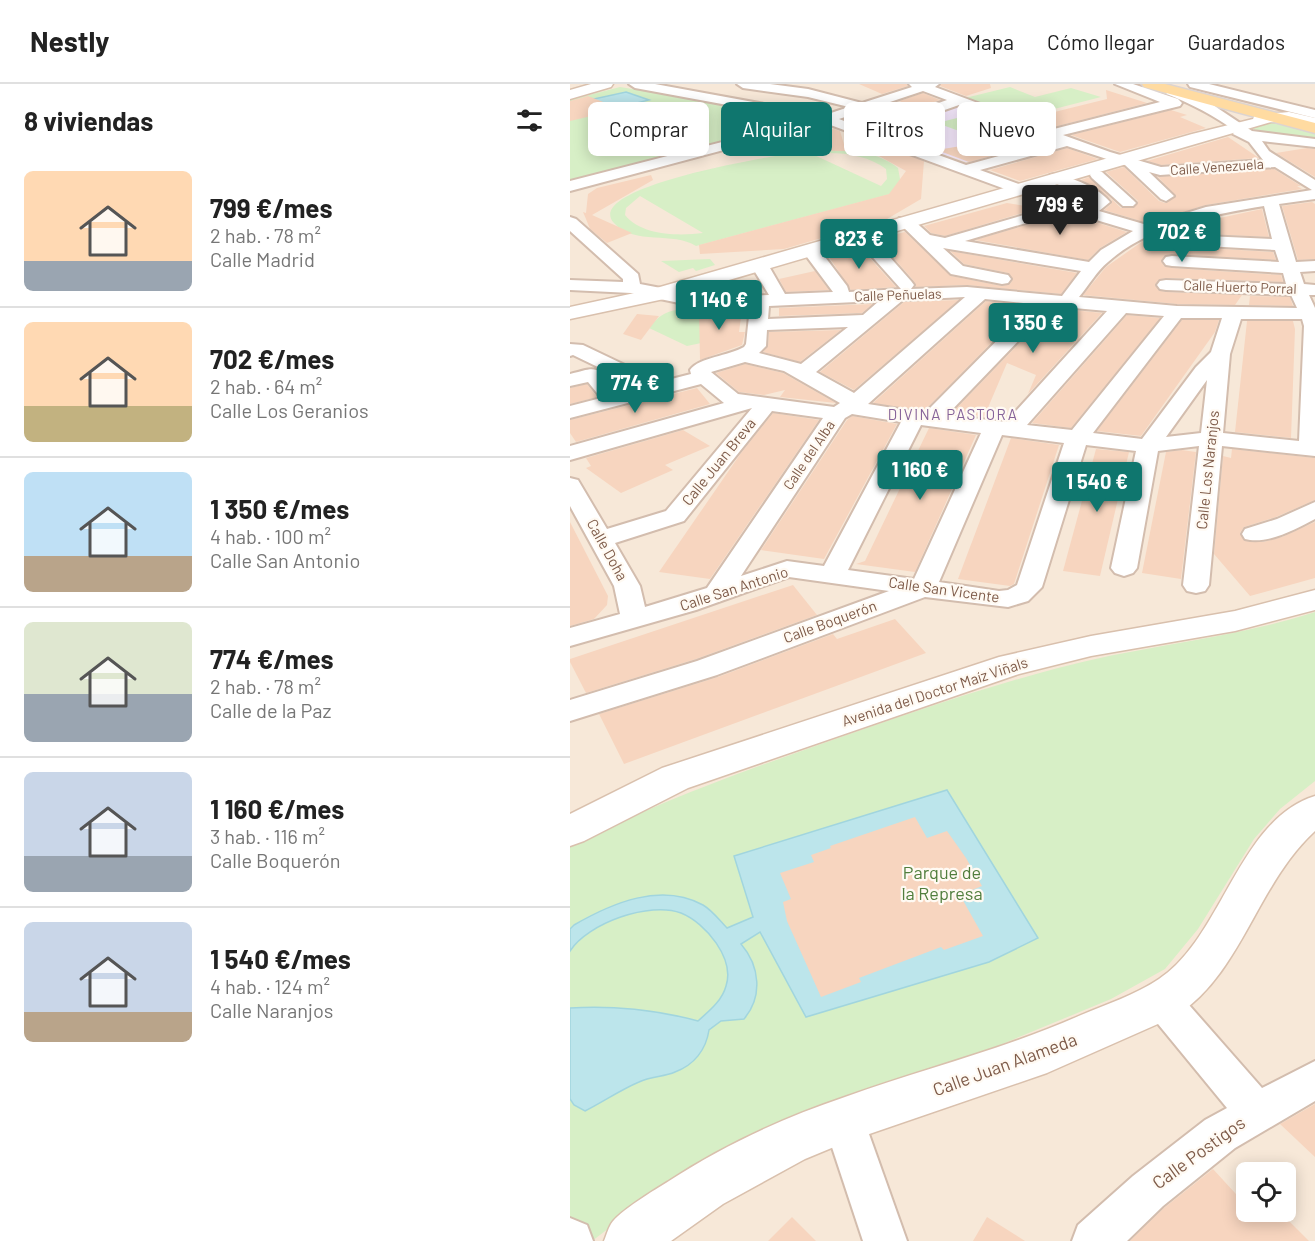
<!DOCTYPE html>
<html lang="es">
<meta charset="utf-8">
<style>
body{margin:0;font-family:Barlow,sans-serif;background:#f6f6f6;color:#222;height:100vh;display:flex;flex-direction:column;font-size:22px;white-space:nowrap}
*{box-sizing:border-box;margin:0}
p{font-size:20px;color:#767676}
.icon{flex:none;width:33px;height:33px;fill:none;stroke:currentColor;stroke-width:2;stroke-linecap:round;stroke-linejoin:round}
.map{position:relative;flex:1;overflow:hidden}
.drawer{display:flex;flex-direction:column;background:#fff;width:570px}
.drawer>*{flex:none}
.banner{position:absolute;left:18px;top:18px;width:570px;height:54px;display:flex;gap:12px}
.buttons{position:absolute;left:666px;top:1078px;display:grid;gap:12px}
.buttons a{display:grid;place-items:center;width:60px;height:60px;border-radius:9px;background:#fff;box-shadow:0 3px 15px #0003;font-size:30px}
.price{position:absolute;translate:-50% -51px;padding:0 14px;border-radius:6px;background:#0f766e;color:#fff;font-size:20px;line-height:39px;filter:drop-shadow(0 2px 3px #0008)}
.price::after{content:'';position:absolute;left:50%;top:36px;width:18px;height:14px;margin-left:-9px;background:inherit;clip-path:polygon(0 0,100% 0,50% 100%)}
.price.current{background:#222;color:#fff}
ul{padding:0;list-style:none}
li{display:flex;align-items:center;gap:18px;height:150px;padding:0 24px}
li+li{border-top:2px solid #e0e0e0}
li span{display:grid;place-items:center;flex:none;width:168px;height:120px;border-radius:9px;color:#555}
li>.icon{margin-inline-start:auto}
span .icon{width:72px;height:72px;fill:#fffc;stroke-width:1}
li b{font-size:26px}
h2{display:flex;justify-content:space-between;align-items:center;height:72px;padding:0 24px;font-size:26px}
.tag{padding:0 21px;border-radius:9px;background:#fff;box-shadow:0 3px 15px #0003;font-size:21px;line-height:54px}
.tag.current{background:#0f766e;color:#fff}
header{display:flex;align-items:center;gap:36px;box-sizing:border-box;height:84px;padding:0 30px;background:#fff;border-bottom:2px solid #e0e0e0}
header strong{font-size:28px}
nav{display:flex;gap:33px;margin-inline-start:auto;font-size:21px}
main{display:flex;flex:1;min-height:0}
.map>svg:first-child{display:block}
.residential{fill:#f7e8d8;fill-rule:evenodd}
.education{fill:#f4e7fb}
.green{fill:#d7efc6;fill-rule:evenodd}
.water{fill:#bce5eb;stroke:#a1d5de;stroke-width:1.5}
.building{fill:#f7d5bf}
.lines{fill:none;stroke-linecap:round;stroke-linejoin:round}
.street-casing{stroke:#d3bdae;stroke-width:4}
.secondary-casing{stroke:#d9c0ad;stroke-width:3}
.primary-casing{stroke:#ddd4d0;stroke-width:3}
.street{fill:#fff;fill-rule:evenodd}
.secondary{fill:#fff;fill-rule:evenodd}
.primary{fill:#ffdba1;fill-rule:evenodd}
.labels{text-anchor:middle;stroke-width:4.5;stroke-linejoin:round;paint-order:stroke}
.far-street-label{font-size:14px;fill:#7e5b49;stroke:#fffaf3}
.far-quarter-label{font-size:15px;letter-spacing:1.5px;fill:#866299;stroke:#fffaf3}
.street-label{font-size:15px;fill:#7e5b49;stroke:#fffaf3}
.near-park-label{font-size:18px;fill:#517e3d;stroke:#fffaf3}
.near-street-label{font-size:18px;fill:#7e5b49;stroke:#fffaf3}
</style>
<header>
<strong>Nestly</strong>
<nav><a>Mapa</a><a>Cómo llegar</a><a>Guardados</a></nav>
</header>
<main>
<section class="drawer">
<h2>8 viviendas<svg class="icon" aria-label="filters" viewBox="0 0 24 24"><path d="M4 7h16M4 17h16"/><circle cx="9" cy="7" r="2"/><circle cx="15" cy="17" r="2"/></svg></h2>
<ul>
<li><span style="background:linear-gradient(#ffd9b3 75%,#9aa5b1 0)"><svg class="icon" aria-label="home" viewBox="0 0 24 24"><path d="M3 11l9-7 9 7M6 9v11h12V9"/></svg></span><div><b>799 €/mes</b><p>2 hab. · 78 m²</p><p>Calle Madrid</p></div></li>
<li><span style="background:linear-gradient(#ffd9b3 70%,#c2b280 0)"><svg class="icon" aria-label="home" viewBox="0 0 24 24"><path d="M3 11l9-7 9 7M6 9v11h12V9"/></svg></span><div><b>702 €/mes</b><p>2 hab. · 64 m²</p><p>Calle Los Geranios</p></div></li>
<li><span style="background:linear-gradient(#bfe0f5 70%,#b9a48a 0)"><svg class="icon" aria-label="home" viewBox="0 0 24 24"><path d="M3 11l9-7 9 7M6 9v11h12V9"/></svg></span><div><b>1 350 €/mes</b><p>4 hab. · 100 m²</p><p>Calle San Antonio</p></div></li>
<li><span style="background:linear-gradient(#dfe7d0 60%,#9aa5b1 0)"><svg class="icon" aria-label="home" viewBox="0 0 24 24"><path d="M3 11l9-7 9 7M6 9v11h12V9"/></svg></span><div><b>774 €/mes</b><p>2 hab. · 78 m²</p><p>Calle de la Paz</p></div></li>
<li><span style="background:linear-gradient(#c9d6e8 70%,#9aa5b1 0)"><svg class="icon" aria-label="home" viewBox="0 0 24 24"><path d="M3 11l9-7 9 7M6 9v11h12V9"/></svg></span><div><b>1 160 €/mes</b><p>3 hab. · 116 m²</p><p>Calle Boquerón</p></div></li>
<li><span style="background:linear-gradient(#c9d6e8 75%,#b9a48a 0)"><svg class="icon" aria-label="home" viewBox="0 0 24 24"><path d="M3 11l9-7 9 7M6 9v11h12V9"/></svg></span><div><b>1 540 €/mes</b><p>4 hab. · 124 m²</p><p>Calle Naranjos</p></div></li>
</ul>
</section>
<div class="map">
<svg width="745" height="1157" viewBox="0 0 745 1157">
<rect width="100%" height="100%" fill="#fef6eb"/>
<!-- residential -->
<path class="residential" d="M 0,0 L 745,0 L 745,1157 L 0,1157 ZM 676,1089 L 716,1089 L 716,1128 L 676,1128 Z"/>
<!-- education -->
<polygon class="education" points="386,22 392,24 481,58 396,78 307,48"/>
<!-- green -->
<g class="green">
<polygon points="50,3 227,32 231,36 0,98 0,16"/>
<polygon points="440,3 465,13 501,4 531,13 449,34 395,14"/>
<polygon points="399,31 431,43 400,51 367,39"/>
<polygon points="704,37 745,47 745,58 701,51 681,44"/>
<path d="M 249,66 C 275,66 306,66 328,84 L 330,95 L 339,105 L 126,162 C 103,147 65,162 44,139 C 9,101 227,67 249,66 ZM 242,70 C 265,67 297,70 316,85 L 317,95 L 311,102 ZM 70,112 L 133,149 C 109,152 72,152 55,131 L 56,124 Z"/>
<polygon points="140,175 145,181 126,187 123,184 109,188 91,177"/>
<path d="M 129,224 L 129,228 L 155,254 L 117,262 L 79,244 C 94,224 105,226 129,224 Z"/>
<path d="M 745,528 L 745,697 L 710,725 L 684,755 L 628,845 L 595,885 L 541,915 L 430,961 L 309,1003 L 88,1107 L 22,1157 L 0,1157 L 0,763 C 80,721 166,690 251,660 C 329,633 408,605 488,584 C 573,561 662,555 745,528 Z"/>
</g>
<!-- water -->
<g class="water">
<polygon points="56,8 79,16 31,28 1,20"/>
<path d="M 377,706 L 468,854 L 419,878 L 236,933 L 190,848 L 171,860 C 190,882 193,913 174,935 L 151,937 L 139,946 C 136,966 124,981 105,988 C 94,993 81,992 69,998 C 50,1006 33,1018 15,1027 L 4,1021 L 0,1015 L 0,924 C 41,921 88,926 128,937 C 139,927 152,917 156,902 C 165,875 136,839 111,829 C 80,817 18,839 0,867 L 0,845 L 4,841 C 42,819 91,798 133,821 C 143,827 149,836 157,844 L 183,833 L 164,772 Z"/>
</g>
<!-- building -->
<g class="building">
<polygon points="289,0 337,0 338,2 312,10"/>
<polygon points="371,0 420,0 421,4 396,12 370,2"/>
<polygon points="536,6 577,19 480,44 456,35 537,15"/>
<polygon points="353,9 370,16 335,28 337,20 329,17"/>
<polygon points="18,12 51,25 0,37 0,17"/>
<polygon points="601,26 617,31 610,33 636,44 550,68 501,51"/>
<polygon points="264,45 270,47 276,67 208,66 207,58"/>
<polygon points="658,53 689,74 591,81 577,77"/>
<polygon points="403,60 429,70 399,78 367,66"/>
<polygon points="497,64 528,75 450,97 420,86"/>
<polygon points="737,64 745,65 745,93 706,69"/>
<polygon points="326,67 354,77 351,115 317,135 214,165 130,170 129,161 319,110 336,87 309,72"/>
<polygon points="554,83 589,117 595,119 606,112 587,92 704,85 731,102 727,102 732,105 636,121 577,139 534,126 541,120 542,116 530,106 511,96 519,93 551,124 563,124 568,117 536,88"/>
<polygon points="81,91 83,96 22,131 62,149 37,159 20,145 16,135 13,128 16,129 18,110 27,104"/>
<polygon points="487,103 509,113 498,116 474,106"/>
<polygon points="742,118 745,120 745,175 728,176 712,122"/>
<polygon points="437,119 469,124 375,152 361,149 354,142"/>
<polygon points="692,125 699,153 636,150 626,158 636,164 703,168 706,176 602,170 594,172 591,177 594,182 602,184 711,191 713,198 596,194 588,196 585,201 588,206 596,208 672,211 665,221 607,220 513,211 536,183 573,157 612,142"/>
<polygon points="509,126 512,134 557,148 530,164 518,176 405,156 498,129 504,130 505,127"/>
<polygon points="335,148 381,192 432,202 440,200 443,195 438,189 394,180 380,167 507,189 491,210 397,201 346,203 343,196 307,155"/>
<polygon points="288,161 326,203 281,206 257,170"/>
<polygon points="245,187 259,206 216,208 209,195"/>
<polygon points="174,199 173,210 149,210 144,205"/>
<polygon points="680,212 720,213 723,222 679,221"/>
<polygon points="389,216 284,306 250,288 334,218"/>
<polygon points="416,217 458,222 354,327 303,319"/>
<polygon points="303,220 292,229 209,232 209,224"/>
<polygon points="483,224 532,229 458,310 466,291 437,279 414,333 382,329"/>
<polygon points="129,225 172,226 169,248 175,248 172,261 130,276"/>
<polygon points="67,230 89,232 71,256 53,250"/>
<polygon points="557,231 590,234 501,344 462,339"/>
<polygon points="612,236 649,236 645,248 571,352 527,347"/>
<polygon points="677,237 723,237 725,245 721,354 665,348"/>
<polygon points="271,246 230,278 193,268 198,262 199,248"/>
<polygon points="175,280 213,289 266,319 210,313 215,306 194,311 169,308 146,289"/>
<polygon points="17,300 27,313 0,320 0,304"/>
<polygon points="127,304 140,320 6,358 0,349 0,336"/>
<polygon points="203,329 249,336 140,495 89,488 171,369"/>
<polygon points="282,332 327,340 254,475 191,466 277,336"/>
<polygon points="359,344 406,351 345,488 286,480 295,477"/>
<polygon points="113,346 140,362 95,381 103,386 51,409 16,384 21,382 16,374"/>
<polygon points="441,354 489,361 444,500 440,502 388,495"/>
<polygon points="526,365 559,368 530,492 493,487"/>
<polygon points="662,365 745,374 745,416 706,433 674,443 670,449 675,457 693,458 712,453 745,438 745,494 680,512 644,470 653,372 661,374"/>
<polygon points="612,366 626,368 611,495 572,489 596,368"/>
<polygon points="0,438 38,512 37,521 24,535 0,542"/>
<polygon points="223,501 247,531 126,575 16,609 0,578 0,575"/>
<polygon points="325,535 356,569 54,680 29,630 148,593 263,550 267,555"/>
<polygon points="345,733 357,754 377,747 396,774 412,802 390,811 413,852 374,866 371,863 289,894 291,898 251,913 217,837 213,818 221,815 210,789 244,778 241,771 261,764 260,762"/>
<polygon points="745,1020 745,1073 710,1040"/>
<polygon points="643,1085 676,1121 676,1128 710,1128 739,1157 560,1157 594,1124"/>
<polygon points="222,1133 246,1157 198,1157"/>
<polygon points="417,1133 455,1157 403,1157"/>
</g>
<g class="lines">
<defs>
<g id="street">
<path d="M 59,0 L 85,0 L 255,31 L 279,23 L 238,13 L 173,4 L 167,0 L 200,0 L 238,5 L 292,19 L 342,3 L 339,0 L 369,0 L 365,3 L 480,46 L 590,18 L 545,0 L 563,0 L 608,15 L 612,19 L 610,22 L 493,51 L 540,68 L 591,83 L 693,76 L 679,58 L 663,50 L 665,47 C 644,31 621,20 597,10 L 595,7 L 597,4 L 601,3 L 640,19 L 682,47 L 745,55 L 745,63 L 692,57 L 699,67 L 745,96 L 745,115 L 709,120 L 726,178 L 745,177 L 745,187 L 730,188 L 734,200 L 745,201 L 745,211 L 739,211 L 745,224 L 745,372 L 652,362 L 639,501 L 635,507 L 626,509 L 617,507 L 613,501 L 629,362 L 588,367 L 567,484 L 563,489 L 554,492 L 545,489 L 541,484 L 566,367 L 516,361 L 472,503 L 458,517 L 438,523 L 355,513 L 147,591 L 0,637 L 0,616 L 127,577 L 319,507 L 219,493 L 126,526 L 0,562 L 0,544 L 50,530 L 44,502 L 0,422 L 0,394 L 8,396 L 37,445 L 96,427 L 182,324 L 0,376 L 0,362 L 154,319 L 131,300 L 0,334 L 0,322 L 31,314 L 18,298 L 0,302 L 0,290 C 24,284 26,280 42,301 L 57,297 L 3,271 L 0,272 L 0,260 L 13,261 L 80,293 L 82,300 L 121,290 L 120,286 C 129,273 159,272 174,263 L 176,260 L 180,223 L 138,225 L 61,209 L 0,206 L 0,196 L 53,198 L 53,195 L 0,147 L 0,133 L 6,135 L 68,190 L 70,200 L 138,213 L 199,211 L 185,188 L 188,184 L 200,184 L 215,210 L 263,208 L 237,173 L 240,169 L 252,169 L 277,202 L 279,208 L 331,205 L 289,158 L 297,153 L 303,154 L 341,197 L 344,201 L 341,205 L 397,203 L 492,212 L 511,187 L 373,164 L 393,182 L 438,191 L 441,195 L 438,199 L 432,200 L 381,190 L 327,137 L 329,134 L 341,134 L 360,151 L 375,154 L 516,113 L 480,97 L 478,94 L 480,91 L 485,90 C 503,94 528,103 540,118 L 529,127 L 577,141 L 636,123 L 742,106 L 705,83 L 590,91 L 579,88 L 604,112 L 596,117 L 591,115 L 555,81 L 497,62 L 410,86 L 454,102 L 457,105 L 454,108 L 449,110 L 255,39 L 0,107 L 0,97 L 238,36 L 65,4 ZM 353,7 L 377,16 L 295,45 L 269,35 ZM 389,21 L 484,57 L 396,81 L 308,49 ZM 517,121 L 511,127 L 513,132 L 563,147 L 531,166 L 519,178 L 395,157 ZM 694,122 L 702,155 L 636,152 L 628,157 L 636,162 L 705,166 L 709,178 L 602,172 L 596,173 L 593,177 L 596,181 L 602,182 L 713,189 L 716,200 L 596,196 L 590,197 L 587,201 L 590,205 L 596,206 L 721,211 L 727,224 L 607,222 L 509,213 C 519,201 527,187 538,178 C 579,141 641,131 694,122 ZM 395,213 L 284,309 L 246,288 L 333,216 ZM 415,215 L 463,220 L 355,329 L 298,320 ZM 309,217 L 293,231 L 198,235 L 199,222 ZM 482,222 L 537,227 L 436,338 L 377,331 ZM 556,229 L 594,232 L 502,346 L 457,341 ZM 611,234 L 652,234 L 641,268 L 626,283 L 572,355 L 523,349 ZM 671,235 L 732,235 L 734,242 L 729,357 L 653,349 L 660,270 ZM 278,243 L 231,280 L 189,269 L 196,262 L 197,246 ZM 175,278 L 214,287 L 270,319 L 264,323 L 168,310 L 141,288 ZM 637,296 L 631,349 L 596,353 ZM 202,327 L 253,334 L 137,504 L 75,523 L 70,502 L 45,459 L 114,437 ZM 282,330 L 331,338 L 254,482 L 217,477 L 171,492 L 275,334 ZM 351,341 L 411,349 L 344,495 L 278,486 ZM 432,351 L 494,359 L 447,501 L 438,506 L 429,507 L 369,498 Z"/>
<polygon points="618,0 639,0 745,26 745,34 620,3"/>
<polygon points="527,87 532,88 563,116 566,119 563,122 553,122 522,94 520,91 522,88"/>
<path d="M 745,418 L 745,435 C 726,445 697,461 675,455 L 672,450 L 675,445 L 707,435 Z"/>
<polygon points="592,900 605,905 692,1004 745,977 745,1017 665,1064 593,1122 557,1157 502,1157 508,1141 563,1092 635,1036 657,1024 579,929 573,917 579,905"/>
<polygon points="274,1016 289,1022 337,1157 293,1157 253,1036 259,1022"/>
<polygon points="0,1134 17,1141 23,1157 0,1157"/>
</g>
<g id="secondary">
<polygon points="21,0 43,0 41,3 0,15 0,6"/>
<polygon points="719,28 745,34 745,44 719,38 701,38 94,215 0,235 0,223 83,205 622,50 683,35 685,31"/>
<polygon points="745,506 745,526 665,547 521,572 449,590 118,704 14,757 0,762 0,730 92,684 429,573 521,552 665,527"/>
<path d="M 745,712 L 745,747 C 686,801 673,888 606,932 L 477,989 L 276,1058 L 235,1075 L 153,1120 L 101,1157 L 34,1157 C 36,1152 38,1145 41,1140 C 48,1128 86,1105 99,1097 C 154,1061 213,1034 275,1013 C 355,984 432,966 511,931 C 537,920 565,911 589,895 C 652,854 669,735 745,712 Z"/>
</g>
<polygon id="primary" points="572,0 595,0 745,39 745,49 574,3"/>
</defs>
<!-- street casing -->
<use href="#street" class="street-casing"/>
<!-- secondary casing -->
<use href="#secondary" class="secondary-casing"/>
<!-- primary casing -->
<use href="#primary" class="primary-casing"/>
<!-- street -->
<use href="#street" class="street"/>
<!-- secondary -->
<use href="#secondary" class="secondary"/>
<!-- primary -->
<use href="#primary" class="primary"/>
</g>
<g class="labels">
<!-- far-street labels -->
<g class="far-street-label">
<text transform="translate(647 83) rotate(-4)" y="5">Calle Venezuela</text>
<text transform="translate(670 203) rotate(2)" y="5">Calle Huerto Porral</text>
<text transform="translate(328 211) rotate(-2)" y="5">Calle Peñuelas</text>
<text transform="translate(239 371) rotate(-56)" y="5">Calle del Alba</text>
</g>
<!-- far-quarter labels -->
<g class="far-quarter-label">
<text x="383" y="336">DIVINA PASTORA</text>
</g>
<!-- street labels -->
<g class="street-label">
<text transform="translate(149 378) rotate(-51)" y="5">Calle Juan Breva</text>
<text transform="translate(638 386) rotate(-84)" y="5">Calle Los Naranjos</text>
<text transform="translate(37 466) rotate(61)" y="5">Calle Doha</text>
<text transform="translate(164 505) rotate(-18)" y="5">Calle San Antonio</text>
<text transform="translate(374 506) rotate(8)" y="5">Calle San Vicente</text>
<text transform="translate(260 538) rotate(-20)" y="5">Calle Boquerón</text>
<text transform="translate(365 608) rotate(-18)" y="5">Avenida del Doctor Maíz Viñals</text>
</g>
<!-- near-park labels -->
<g class="near-park-label">
<text x="372" y="795">Parque de<tspan x="372" dy="21">la Represa</tspan></text>
</g>
<!-- near-street labels -->
<g class="near-street-label">
<text transform="translate(435 981) rotate(-20)" y="6">Calle Juan Alameda</text>
<text transform="translate(629 1069) rotate(-36)" y="6">Calle Postigos</text>
</g>
</g>
</svg>
<div class="buttons">
<a><svg class="icon" aria-label="locate" viewBox="0 0 24 24"><circle cx="12" cy="12" r="6"/><path d="M12 2v4M12 18v4M2 12h4M18 12h4"/></svg></a>
</div>
<b class="price current" style="left:490px;top:152px">799 €</b>
<b class="price" style="left:612px;top:179px">702 €</b>
<b class="price" style="left:289px;top:186px">823 €</b>
<b class="price" style="left:149px;top:247px">1 140 €</b>
<b class="price" style="left:463px;top:270px">1 350 €</b>
<b class="price" style="left:65px;top:330px">774 €</b>
<b class="price" style="left:350px;top:417px">1 160 €</b>
<b class="price" style="left:527px;top:429px">1 540 €</b>
<div class="banner">
<a class="tag">Comprar</a>
<a class="tag current">Alquilar</a>
<a class="tag">Filtros</a>
<a class="tag">Nuevo</a>
</div>
</div>
</main>
